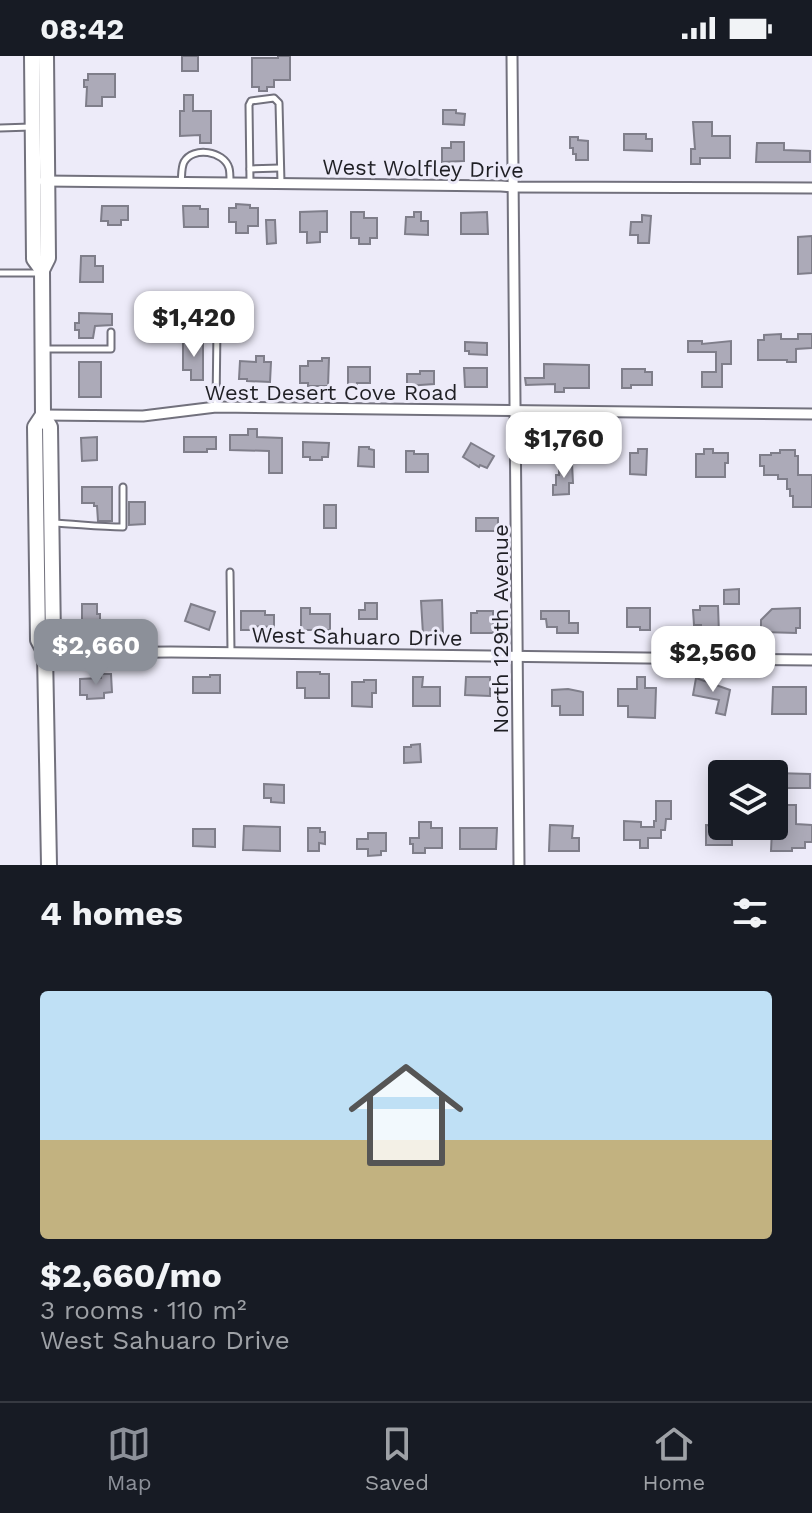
<!DOCTYPE html>
<meta charset="utf-8">
<style>
body{margin:0;font-family:"Work Sans",sans-serif;background:#242831;color:#f1f3f6;height:100vh;display:flex;flex-direction:column;font-size:30px;white-space:nowrap}
*{box-sizing:border-box;margin:0}
p{font-size:26px;color:#9ea1a6}
.icon{flex:none;width:44px;height:44px;fill:none;stroke:currentColor;stroke-width:2;stroke-linecap:round;stroke-linejoin:round}
.map{position:relative;height:809px;overflow:hidden}
.panel{display:flex;flex-direction:column;background:#171b24;flex:1}
.panel>*{flex:none}
.tools{position:absolute;left:708px;top:704px;display:grid;gap:16px}
.tools a{display:grid;place-items:center;width:80px;height:80px;border-radius:8px;background:#171b24;box-shadow:0 4px 20px #0003;font-size:40px}
.price{position:absolute;translate:-50% -68px;padding:0 18px;border-radius:16px;background:#fff;color:#222;font-size:26px;line-height:52px;filter:drop-shadow(0 2px 4px #0008)}
.price::after{content:'';position:absolute;left:50%;top:48px;width:24px;height:18px;margin-left:-12px;background:inherit;clip-path:polygon(0 0,100% 0,50% 100%)}
.price.current{background:#8c9099;color:#fff}
ul{padding:0;list-style:none}
li{display:grid;align-content:center;gap:16px;height:424px;padding:0 40px}
li span{display:grid;place-items:center;height:248px;border-radius:8px;color:#555}
li>.icon{margin-inline-start:auto}
span .icon{width:144px;height:144px;fill:#fffc;stroke-width:1}
li b{font-size:34px}
h2{display:flex;justify-content:space-between;align-items:center;height:96px;padding:0 40px;font-size:34px}
.status{display:flex;justify-content:space-between;align-items:center;height:56px;padding:0 40px;background:#171b24;direction:ltr}
.status svg{height:22px;fill:currentColor}
.tab-bar{display:flex;justify-content:space-around;align-items:center;height:112px;border-top:2px solid #363941;background:#171b24;font-size:22px;color:#9ea1a6}
.tab-bar a{display:grid;justify-items:center;gap:4px}
.tab-bar .current{color:#8c9099}
.map>svg:first-child{display:block}
.building{fill:#acaab8;stroke:#7f7e8a;stroke-width:2}
.lines{fill:none;stroke-linecap:round;stroke-linejoin:round}
.lane-casing{stroke:#72717d;stroke-width:9}
.street-casing{stroke:#72717d;stroke-width:13}
.primary-casing{stroke:#72717d;stroke-width:18}
.lane{stroke:#fff;stroke-width:5}
.street{stroke:#fff;stroke-width:9}
.primary{stroke:#fff;stroke-width:14}
.labels{text-anchor:middle;stroke-width:6;stroke-linejoin:round;paint-order:stroke}
.street-label{font-size:22px;fill:#1f1f24;stroke:#edebf9}
</style>
<div class="status"><b>08:42</b><svg viewBox="0 0 49 12"><path d="M0 12V9h3v3zM5 12V6h3v6zM10 12V3h3v9zM15 12V0h3v12zM26 1h20v11H26zM47 4h2v5h-2z"/></svg></div>
<div class="map">
<svg width="812" height="809" viewBox="0 0 812 809">
<rect width="100%" height="100%" fill="#edebf9"/>
<!-- building -->
<g class="building">
<rect x="182" y="0" width="16" height="15"/>
<polygon points="278,0 290,0 290,24 274,24 274,31 267,31 267,35 259,35 259,31 252,31 252,2 278,2"/>
<polygon points="88,18 115,18 115,41 102,41 102,50 86,50 87,31 84,31 84,24 88,24"/>
<polygon points="184,39 193,39 193,55 211,55 211,87 200,87 200,79 180,80 180,55 184,55"/>
<polygon points="443,54 456,54 456,57 465,58 464,69 443,68"/>
<polygon points="693,66 712,66 712,80 730,80 730,102 700,102 700,108 691,108 691,93 695,93"/>
<polygon points="624,78 646,78 646,83 652,83 652,95 624,94"/>
<polygon points="570,81 578,81 578,84 588,85 588,104 576,104 576,98 573,98 573,92 570,92"/>
<polygon points="451,86 464,86 464,105 442,106 442,92 451,92"/>
<polygon points="757,87 784,87 784,94 810,95 810,106 756,106"/>
<polygon points="236,148 250,149 250,152 258,152 258,170 248,170 248,177 236,177 236,166 229,166 229,152 236,152"/>
<polygon points="102,150 128,150 128,164 121,164 121,169 108,169 108,165 101,165"/>
<polygon points="183,150 200,150 200,153 208,153 208,171 184,171"/>
<polygon points="327,155 327,176 320,176 320,186 307,187 307,176 300,176 300,156"/>
<polygon points="351,156 364,156 364,162 377,162 377,182 370,182 370,188 359,188 359,182 351,182"/>
<polygon points="414,156 421,156 421,165 428,165 428,179 405,178 406,161 414,161"/>
<polygon points="487,156 488,178 461,178 461,157"/>
<polygon points="642,159 651,160 649,187 638,187 638,179 630,179 631,166 642,166"/>
<polygon points="266,164 275,164 276,187 267,188"/>
<polygon points="812,180 812,217 798,218 798,181"/>
<polygon points="81,200 95,200 95,210 103,210 103,226 80,226"/>
<polygon points="79,257 112,258 112,269 95,270 93,282 79,282 79,274 75,274 75,267 79,267"/>
<polygon points="781,278 781,283 798,283 798,278 812,278 812,292 796,293 796,306 787,306 787,304 758,304 758,284 764,284 764,279"/>
<polygon points="688,285 702,285 702,288 731,285 731,308 722,308 722,331 702,331 702,316 716,316 716,296 688,296"/>
<polygon points="183,286 203,286 203,324 191,324 191,314 183,314"/>
<polygon points="465,286 487,287 487,299 469,298 469,295 465,295"/>
<polygon points="256,300 264,300 264,306 271,306 270,326 247,325 247,323 239,323 240,305 256,306"/>
<polygon points="322,302 329,302 328,330 308,330 308,327 300,327 300,310 308,310 308,305 322,305"/>
<rect x="79" y="306" width="22" height="35"/>
<polygon points="544,308 589,309 589,332 564,332 564,336 555,336 555,328 526,329 525,322 544,322"/>
<polygon points="348,311 370,311 370,327 357,327 357,331 348,330"/>
<polygon points="464,312 487,312 487,331 465,331"/>
<polygon points="622,313 645,313 645,316 652,316 652,329 631,329 631,332 622,332"/>
<polygon points="420,315 434,315 434,328 407,330 407,318 420,318"/>
<polygon points="248,373 257,373 257,381 282,382 282,417 269,417 269,395 230,394 230,379 248,379"/>
<polygon points="97,381 97,404 82,405 81,382"/>
<polygon points="184,381 216,381 216,393 207,393 207,396 184,396"/>
<polygon points="303,386 329,387 328,401 322,401 322,404 310,404 310,401 303,401"/>
<polygon points="471,387 494,400 487,412 480,409 479,411 463,401"/>
<polygon points="359,391 369,391 369,393 374,394 374,411 358,410"/>
<polygon points="638,393 647,393 646,419 630,418 630,397 638,397"/>
<polygon points="704,393 713,393 713,397 728,397 728,407 725,407 725,421 696,421 696,398 704,398"/>
<polygon points="780,394 795,394 795,400 798,400 798,419 812,419 812,451 793,451 793,440 790,440 790,433 787,433 787,423 778,423 778,419 764,419 764,410 760,410 760,399 771,399 771,397 780,397"/>
<polygon points="406,395 414,395 414,398 428,398 428,416 406,416"/>
<polygon points="572,407 573,427 569,427 569,438 553,439 553,429 556,429 556,419 559,419 559,408"/>
<polygon points="82,431 112,431 112,465 98,465 97,450 94,450 94,447 82,447"/>
<polygon points="129,446 145,446 145,468 129,469"/>
<rect x="324" y="449" width="12" height="23"/>
<rect x="476" y="462" width="22" height="13"/>
<polygon points="739,533 739,548 724,548 724,534"/>
<polygon points="442,544 443,578 423,578 421,545"/>
<polygon points="365,547 377,547 377,563 359,563 359,554 365,554"/>
<polygon points="82,548 97,548 97,558 100,558 100,567 97,567 98,575 82,576"/>
<polygon points="191,548 215,556 209,574 185,565"/>
<polygon points="700,550 718,550 719,578 708,578 708,572 701,572 701,569 694,569 693,554 700,554"/>
<polygon points="301,552 310,552 310,558 330,558 330,574 301,574"/>
<polygon points="627,552 650,552 650,574 640,574 640,571 627,571"/>
<polygon points="800,552 800,572 796,572 796,577 761,576 761,564 772,553"/>
<polygon points="241,555 265,555 265,559 274,559 274,571 251,570 251,574 241,574"/>
<polygon points="477,555 493,555 493,577 471,577 471,557 477,557"/>
<polygon points="541,555 569,555 569,567 578,567 578,577 557,577 557,571 547,571 546,563 541,563"/>
<polygon points="297,616 320,616 320,618 329,618 329,642 305,642 305,632 297,632"/>
<polygon points="101,618 111,618 112,636 104,637 104,642 87,643 87,639 80,639 80,623 101,622"/>
<polygon points="210,619 220,619 220,637 193,637 193,621 210,621"/>
<polygon points="413,621 423,621 422,631 440,631 440,650 413,650"/>
<polygon points="466,621 490,621 490,640 465,639"/>
<polygon points="637,621 645,621 645,632 656,632 655,662 628,661 628,650 618,650 618,633 637,633"/>
<polygon points="696,622 730,634 725,659 716,657 719,644 693,639"/>
<polygon points="364,624 376,624 376,637 372,637 372,651 352,650 352,626 364,626"/>
<polygon points="773,631 806,631 806,658 772,658"/>
<polygon points="568,633 583,636 583,659 560,659 560,650 552,650 552,634"/>
<polygon points="420,688 421,706 404,707 404,691 411,691 411,689"/>
<polygon points="775,717 810,718 810,732 774,732"/>
<polygon points="264,728 284,729 284,747 271,746 271,742 264,742"/>
<polygon points="656,745 671,745 671,763 666,763 665,774 661,774 661,782 648,782 648,792 640,792 640,784 624,784 624,765 641,766 641,771 654,771 654,765 656,765"/>
<polygon points="785,749 796,749 796,768 812,769 812,786 805,786 805,792 792,792 792,795 771,795 772,774 780,774 781,765 784,766"/>
<polygon points="419,766 431,766 431,772 442,772 442,792 425,792 425,797 413,797 413,788 410,788 410,782 419,782"/>
<polygon points="550,769 573,770 572,782 579,782 579,795 549,795"/>
<polygon points="706,769 732,770 732,789 706,789"/>
<polygon points="244,770 280,771 280,795 243,794"/>
<polygon points="308,772 320,772 320,776 325,776 325,788 319,787 319,795 308,795"/>
<polygon points="460,772 497,772 496,793 460,793"/>
<polygon points="193,773 215,773 215,791 193,790"/>
<polygon points="368,777 386,777 386,795 381,795 381,799 368,800 368,793 357,793 357,783 368,783"/>
</g>
<g class="lines">
<defs>
<g id="lane">
<polyline points="0,72 31,71"/>
<polyline points="250,113 280,112"/>
<polyline points="250,126 249,49 251,45 274,42 279,47 281,127"/>
<path d="M 181,127 C 182,120 181,112 184,106 C 193,90 224,95 229,112 C 230,115 230,123 230,126"/>
<polyline points="0,217 39,217"/>
<polyline points="43,293 111,293 111,276"/>
<polyline points="216,350 217,272"/>
<path d="M 53,467 C 77,468 99,471 123,471 L 123,431"/>
<polyline points="230,516 231,596"/>
</g>
<g id="street">
<polyline points="512,0 519,809"/>
<polyline points="44,125 501,130 513,131 812,132"/>
<polyline points="43,359 143,360 216,351 812,358"/>
<polyline points="45,597 171,596 812,604"/>
</g>
<g id="primary">
<polyline points="32,0 34,203 42,214"/>
<polyline points="43,359 35,371 38,584 45,597 49,809"/>
<polyline points="45,597 53,583 50,371 43,359 42,214 48,202 46,0"/>
</g>
</defs>
<!-- lane casing -->
<use href="#lane" class="lane-casing"/>
<!-- street casing -->
<use href="#street" class="street-casing"/>
<!-- primary casing -->
<use href="#primary" class="primary-casing"/>
<!-- lane -->
<use href="#lane" class="lane"/>
<!-- street -->
<use href="#street" class="street"/>
<!-- primary -->
<use href="#primary" class="primary"/>
</g>
<g class="labels">
<!-- street labels -->
<g class="street-label">
<text transform="translate(423 112) rotate(1)" y="8">West Wolfley Drive</text>
<text x="331" y="344">West Desert Cove Road</text>
<text transform="translate(500 573) rotate(-90)" y="8">North 129th Avenue</text>
<text transform="translate(357 580) rotate(1)" y="8">West Sahuaro Drive</text>
</g>
</g>
</svg>
<div class="tools">
<a><svg class="icon" aria-label="layers" viewBox="0 0 24 24"><path d="M12 4l9 5-9 5-9-5zM3 14l9 5 9-5"/></svg></a>
</div>
<b class="price" style="left:194px;top:303px">$1,420</b>
<b class="price" style="left:564px;top:424px">$1,760</b>
<b class="price current" style="left:96px;top:631px">$2,660</b>
<b class="price" style="left:713px;top:638px">$2,560</b>
</div>
<section class="panel">
<h2>4 homes<svg class="icon" aria-label="filters" viewBox="0 0 24 24"><path d="M4 7h16M4 17h16"/><circle cx="9" cy="7" r="2"/><circle cx="15" cy="17" r="2"/></svg></h2>
<ul>
<li><span style="background:linear-gradient(#bfe0f5 60%,#c2b280 0)"><svg class="icon" aria-label="home" viewBox="0 0 24 24"><path d="M3 11l9-7 9 7M6 9v11h12V9"/></svg></span><div><b>$2,660/mo</b><p>3 rooms · 110 m²</p><p>West Sahuaro Drive</p></div></li>
</ul>
</section>
<nav class="tab-bar">
<a class="current"><svg class="icon" aria-label="map" viewBox="0 0 24 24"><path d="M3 6l6-2 6 2 6-2v14l-6 2-6-2-6 2zM9 4v14M15 6v14"/></svg>Map</a>
<a><svg class="icon" aria-label="saved" viewBox="0 0 24 24"><path d="M7 4h10v16l-5-4-5 4z"/></svg>Saved</a>
<a><svg class="icon" aria-label="home" viewBox="0 0 24 24"><path d="M3 11l9-7 9 7M6 9v11h12V9"/></svg>Home</a>
</nav>
